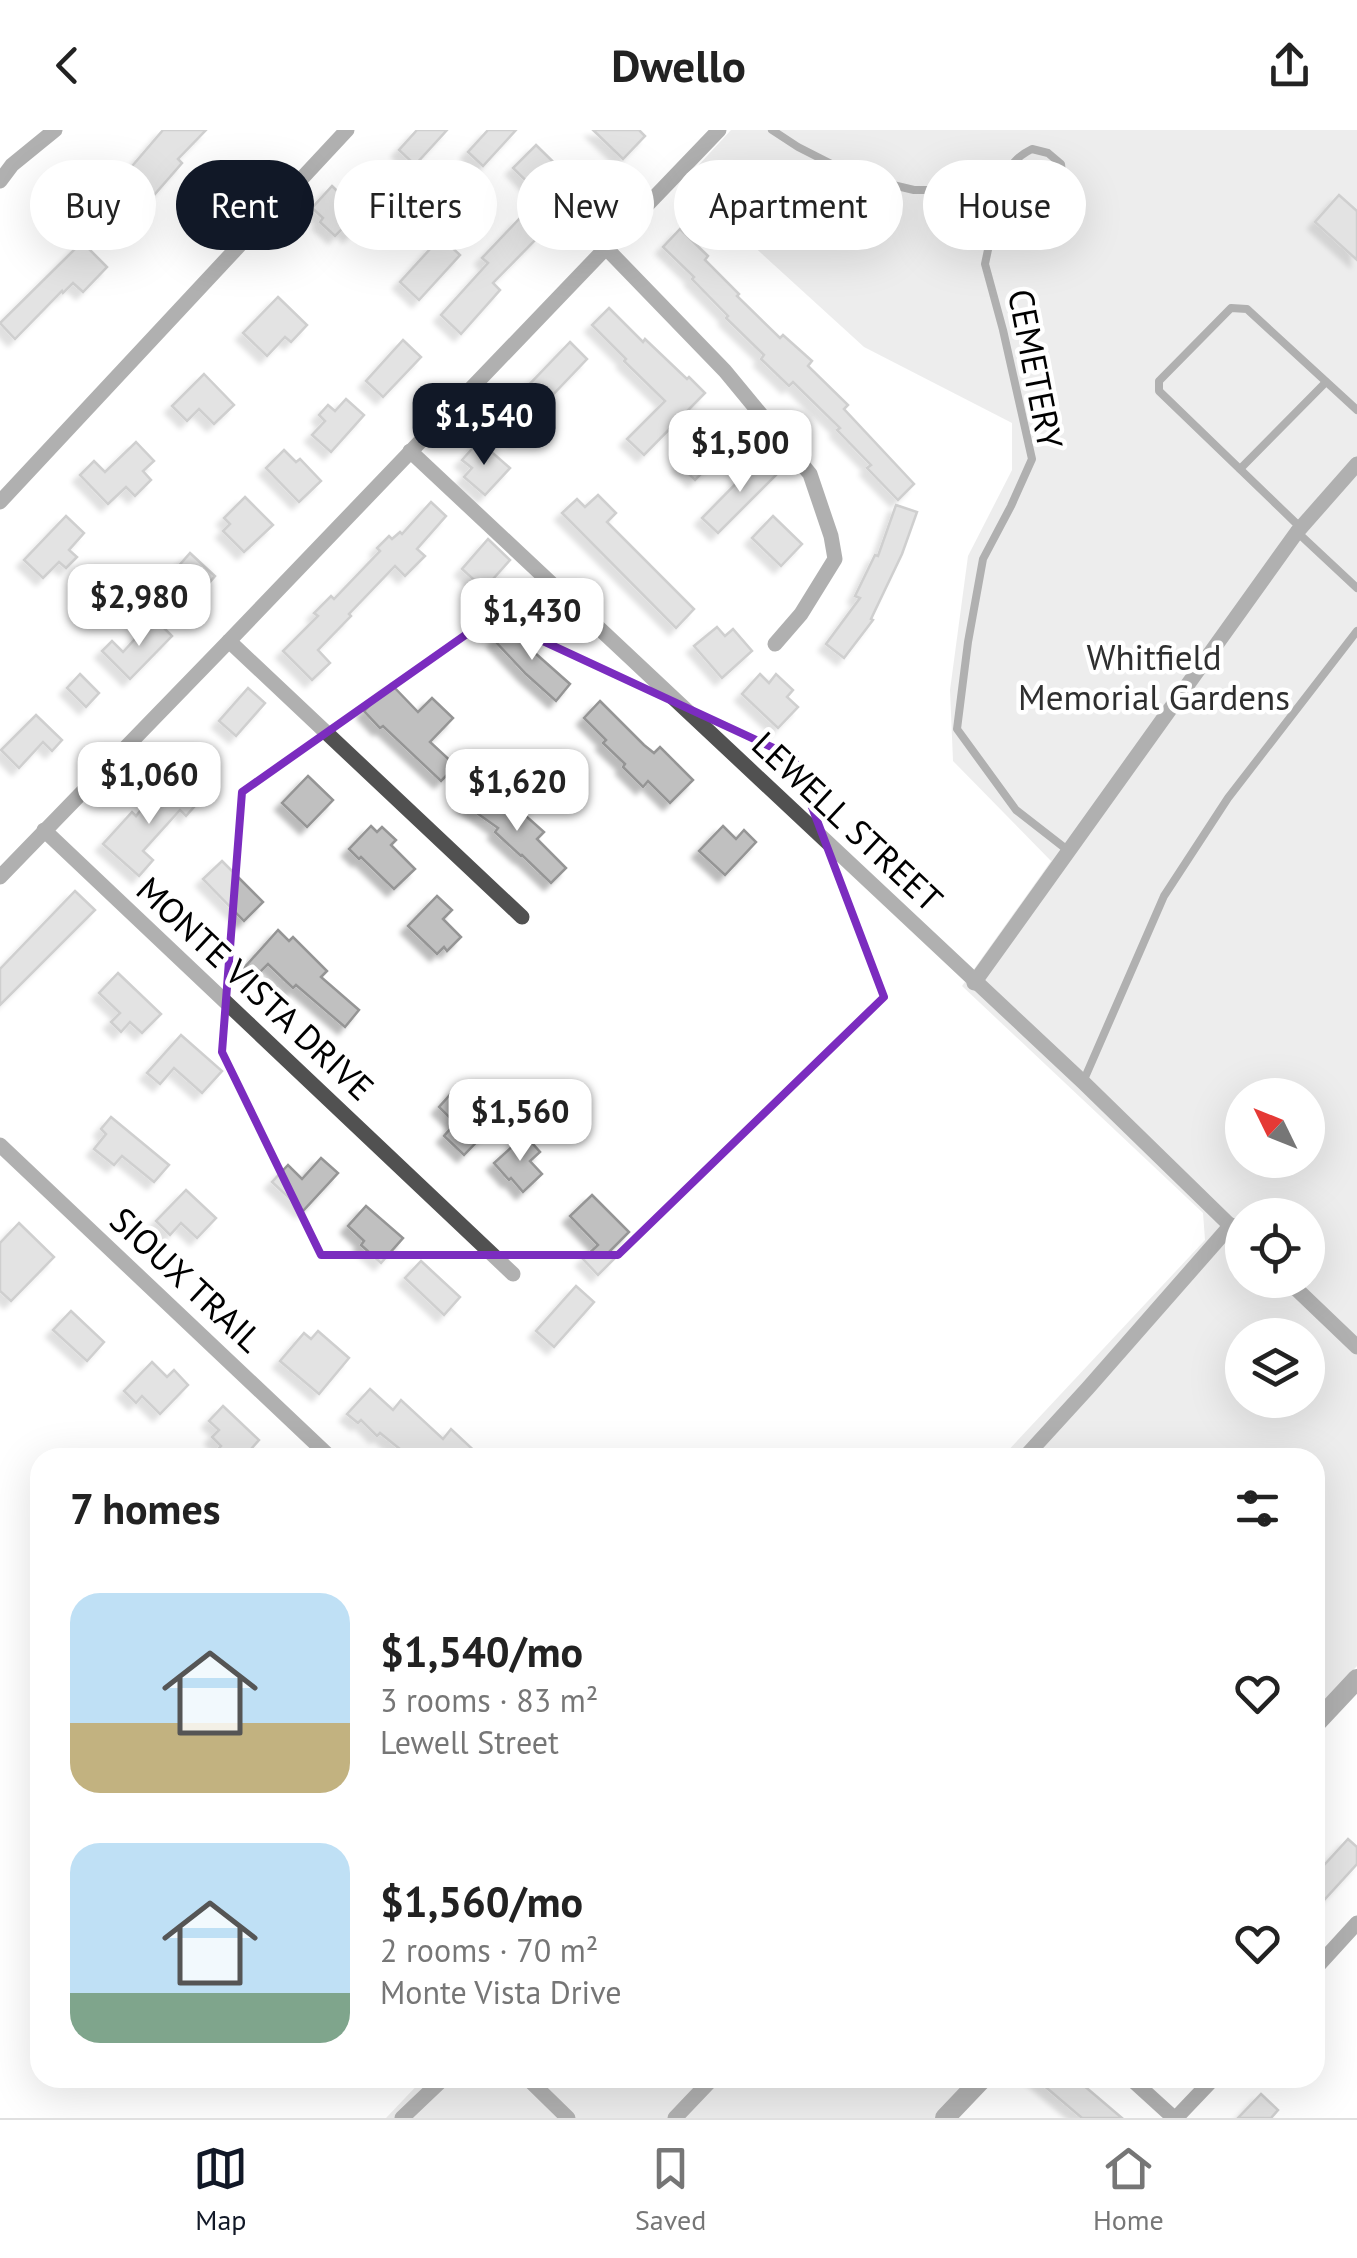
<!DOCTYPE html>
<meta charset="utf-8">
<style>
body{margin:0;font-family:"PT Sans",sans-serif;background:#f2f2f2;color:#222;height:100vh;display:flex;flex-direction:column;font-size:38px;white-space:nowrap}
*{box-sizing:border-box;margin:0}
p{font-size:32px;color:#767676}
.icon{flex:none;width:55px;height:55px;fill:none;stroke:currentColor;stroke-width:2;stroke-linecap:round;stroke-linejoin:round}
.map{position:relative;flex:1;overflow:hidden}
.details{position:absolute;left:30px;top:1318px;width:1295px;height:640px;display:flex;flex-direction:column;background:#fff;border-radius:30px;box-shadow:0 10px 40px #0002}
.details>*{flex:none}
.guide{position:absolute;left:30px;top:30px;width:1298px;height:90px;display:flex;gap:20px}
.needle{width:65px;rotate:313deg}
.tools{position:absolute;left:1225px;top:948px;display:grid;gap:20px}
.tools a{display:grid;place-items:center;width:100px;height:100px;border-radius:50%;background:#fff;box-shadow:0 10px 40px #0002;font-size:50px}
.price{position:absolute;translate:-50% -85px;padding:0 22px;border-radius:20px;background:#fff;color:#222;font-size:32px;line-height:65px;filter:drop-shadow(0 2px 5px #0008)}
.price::after{content:'';position:absolute;left:50%;top:60px;width:30px;height:22px;margin-left:-15px;background:inherit;clip-path:polygon(0 0,100% 0,50% 100%)}
.price.active{background:#111827;color:#fff}
ul{padding:0;list-style:none}
li{display:flex;align-items:center;gap:30px;height:250px;padding:0 40px}
li span{display:grid;place-items:center;flex:none;width:280px;height:200px;border-radius:30px;color:#555}
li>.icon{margin-inline-start:auto}
span .icon{width:120px;height:120px;fill:#fffc;stroke-width:1}
li b{font-size:42px}
h2{display:flex;justify-content:space-between;align-items:center;height:120px;padding:0 40px;font-size:42px}
.pill{padding:0 35px;border-radius:45px;background:#fff;box-shadow:0 10px 40px #0002;font-size:35px;line-height:90px}
.pill.active{background:#111827;color:#fff}
header{display:flex;justify-content:space-between;align-items:center;height:130px;padding:0 40px;background:#fff;font-size:45px;font-weight:700}
.menu{display:flex;justify-content:space-around;align-items:center;height:140px;border-top:2px solid #e0e0e0;background:#fff;font-size:28px;color:#767676}
.menu a{display:grid;justify-items:center;gap:5px}
.menu .active{color:#111827}
.map>svg:first-child{display:block}
.green{fill:#d8d8d8;fill-rule:evenodd}
.building{fill:#c0c0c0;stroke:#959595;stroke-width:2.5;filter:url(#shadow)}
.lines{fill:none;stroke-linecap:round;stroke-linejoin:round}
.service{stroke:#515151;stroke-width:8}
.minor{stroke:#515151;stroke-width:15}
.tertiary{stroke:#515151;stroke-width:20}
.marked{fill:none;stroke:#7b2cbf;stroke-width:8;stroke-linejoin:round}
.labels{text-anchor:middle;stroke-width:9;stroke-linejoin:round;paint-order:stroke}
.street-label{font-size:35px;fill:#000;stroke:#fff}
.park-label{font-size:35px;fill:#2f2f2f;stroke:#fff}
</style>
<header><svg class="icon" aria-label="back" viewBox="0 0 24 24"><path d="M15 5l-7 7 7 7"/></svg>Dwello<svg class="icon" aria-label="share" viewBox="0 0 24 24"><path d="M12 15V3M7 8l5-5 5 5M5 13v7h14v-7"/></svg></header>
<div class="map">
<svg width="1357" height="1988" viewBox="0 0 1357 1988">
<defs>
<filter id="shadow"><feDropShadow dx="-7" dy="7" stdDeviation="2.5" flood-color="#0004"/></filter>
</defs>
<rect width="100%" height="100%" fill="#fff"/>
<!-- green -->
<g class="green">
<path d="M 731,0 L 1357,0 L 1357,1536 L 1315,1581 L 1315,1328 L 1002,1327 L 1205,1110 L 1203,1083 L 962,856 L 1051,731 L 953,631 L 950,560 L 968,426 L 1012,340 L 1012,293 L 864,217 L 683,52 ZM 1242,965 L 1308,965 L 1308,1030 L 1242,1030 ZM 1242,1085 L 1308,1085 L 1308,1150 L 1242,1150 ZM 1242,1205 L 1308,1205 L 1308,1270 L 1242,1270 Z"/>
<polygon points="424,1948 982,1948 945,1988 386,1988"/>
</g>
<!-- building -->
<g class="building">
<polygon points="163,0 206,0 178,29 182,33 148,72 121,49"/>
<polygon points="417,0 447,0 415,35 399,20"/>
<polygon points="488,0 516,0 483,36 468,22"/>
<polygon points="593,0 639,0 645,6 623,29"/>
<polygon points="536,15 587,65 565,89 513,38"/>
<polygon points="332,56 366,89 350,105 343,98 335,106 320,92 323,88 312,78"/>
<polygon points="1339,65 1357,81 1357,130 1315,92"/>
<polygon points="520,88 539,106 493,153 500,160 461,204 441,185 488,133 482,128"/>
<polygon points="680,99 708,126 705,130 739,164 737,166 780,208 783,205 812,231 808,236 848,275 844,279 914,354 898,370 867,338 871,335 837,300 840,298 793,252 789,256 761,229 764,225 726,188 728,186 692,149 694,147 663,117"/>
<polygon points="441,107 460,125 419,170 400,152"/>
<polygon points="82,112 107,137 83,162 73,153 63,163 62,161 15,209 0,193"/>
<polygon points="278,167 307,195 291,212 285,207 267,226 243,203"/>
<polygon points="609,178 643,212 645,209 687,249 689,247 705,263 644,325 627,309 665,271 624,231 626,229 592,195"/>
<polygon points="403,210 421,227 383,267 366,251"/>
<polygon points="570,212 587,229 547,271 551,275 518,309 496,289"/>
<polygon points="204,244 234,275 214,294 199,279 187,291 172,276"/>
<polygon points="346,269 364,285 331,322 312,305 325,291 319,285 328,275 335,281"/>
<polygon points="726,287 742,303 695,350 679,335"/>
<polygon points="479,311 510,338 485,365 464,347 472,338 462,330"/>
<polygon points="136,312 154,331 143,341 151,350 135,366 126,357 108,374 80,345 94,331 105,342"/>
<polygon points="284,320 296,332 300,329 321,351 299,372 266,338"/>
<polygon points="762,327 778,343 718,403 702,388"/>
<polygon points="598,365 616,383 607,392 694,479 676,498 562,383 577,369 585,377"/>
<polygon points="245,367 273,395 244,422 223,401 230,394 224,388"/>
<polygon points="431,372 446,386 417,419 425,426 405,446 395,436 349,484 351,486 318,520 330,533 312,550 283,521 318,486 314,483 331,466 334,469 380,421 377,418 389,406 392,409 400,402 402,404"/>
<polygon points="896,375 917,382 902,424 871,489 873,490 844,528 826,514 860,468 855,466 875,425 878,426"/>
<polygon points="66,386 84,403 69,420 77,427 66,438 59,432 43,448 24,430"/>
<polygon points="773,386 802,414 781,436 752,408"/>
<polygon points="488,409 510,430 484,459 462,439"/>
<polygon points="190,423 215,446 190,475 173,459 184,446 176,439"/>
<polygon points="154,488 172,506 130,549 102,521 112,511 123,522"/>
<polygon points="510,494 528,512 526,515 570,554 556,571 526,544 494,510"/>
<polygon points="717,497 725,506 733,499 752,521 722,548 694,516"/>
<polygon points="80,544 99,563 86,577 67,558"/>
<polygon points="760,544 769,553 776,544 793,560 787,567 798,577 778,598 742,564"/>
<polygon points="391,554 418,582 432,568 453,588 430,612 456,636 441,651 383,596 380,598 364,581"/>
<polygon points="248,558 265,573 236,606 219,591"/>
<polygon points="600,571 644,615 654,623 660,617 693,650 670,673 648,651 643,657 623,637 625,634 603,613 606,610 584,588"/>
<polygon points="36,585 62,610 52,621 43,612 19,638 1,620"/>
<polygon points="308,646 333,670 307,697 282,673"/>
<polygon points="178,649 201,669 186,686 180,680 143,721 153,730 139,746 103,714 132,682 136,686 143,677 149,682"/>
<polygon points="476,658 512,684 517,678 544,702 537,709 566,738 551,753 522,725 521,726 495,702 498,698 464,674"/>
<polygon points="371,696 377,702 382,697 396,710 391,715 415,739 394,759 361,727 359,729 349,719"/>
<polygon points="723,696 736,709 744,700 756,712 725,745 699,721"/>
<polygon points="222,731 263,772 244,791 203,749"/>
<polygon points="75,761 95,780 0,875 0,839"/>
<polygon points="437,766 452,780 443,789 461,807 447,821 444,817 437,824 408,796"/>
<polygon points="278,800 289,811 293,807 327,841 321,847 359,880 345,897 296,855 293,858 268,834 254,848 244,838"/>
<polygon points="118,843 161,884 142,903 130,892 121,902 111,892 120,883 99,863"/>
<polygon points="181,905 222,941 202,963 174,938 160,954 147,943"/>
<polygon points="456,958 494,994 464,1025 444,1006 455,993 439,977"/>
<polygon points="111,987 169,1035 154,1052 122,1026 114,1035 94,1019 106,1004 101,999"/>
<polygon points="525,1005 540,1022 530,1031 542,1044 523,1062 511,1048 509,1050 494,1033"/>
<polygon points="321,1028 338,1043 303,1081 272,1052 288,1035 302,1049"/>
<polygon points="186,1060 216,1088 197,1108 181,1093 170,1105 156,1091"/>
<polygon points="592,1065 629,1102 608,1123 614,1129 598,1145 583,1129 598,1115 570,1086"/>
<polygon points="366,1076 403,1108 381,1133 361,1115 364,1111 348,1096"/>
<polygon points="19,1093 54,1127 11,1171 0,1161 0,1113"/>
<polygon points="421,1131 460,1167 444,1185 405,1148"/>
<polygon points="576,1156 594,1172 554,1217 536,1201"/>
<polygon points="71,1181 104,1212 87,1231 53,1200"/>
<polygon points="318,1201 349,1228 319,1264 280,1231 304,1203 311,1209"/>
<polygon points="152,1232 167,1247 174,1240 188,1255 160,1284 142,1266 136,1273 124,1261"/>
<polygon points="370,1259 393,1280 401,1270 443,1309 451,1299 482,1328 411,1328 380,1303 377,1306 361,1290 358,1293 347,1284"/>
<polygon points="223,1276 259,1310 243,1328 210,1328 221,1316 212,1307 219,1300 209,1291"/>
<polygon points="1348,1709 1357,1717 1357,1734 1315,1780 1315,1745"/>
<polygon points="1035,1948 1075,1948 1122,1988 1082,1988"/>
<polygon points="1261,1964 1278,1980 1271,1988 1238,1988"/>
</g>
<g class="lines">
<!-- service -->
<g class="service">
<polyline points="772,0 798,17 855,46 914,60 959,60 998,72 985,134 1003,200 1032,329 1011,376 983,429 968,512 957,599 1016,680 1070,722"/>
<path d="M 1032,19 L 1048,23 L 1061,34 L 1063,50 L 1059,64 L 1034,77 L 998,72 C 1003,48 1009,30 1032,19 Z"/>
<polyline points="1240,339 1326,252"/>
<polyline points="1301,398 1159,261 1159,251 1231,178 1247,179 1357,280"/>
<polyline points="1297,402 1357,458"/>
<polyline points="1083,952 1164,766 1228,668 1357,501"/>
</g>
<!-- minor -->
<g class="minor">
<polyline points="0,51 12,35 55,0"/>
<polyline points="606,118 725,241 810,344 831,406 835,429 801,484 775,514"/>
<polyline points="410,321 1083,952 1242,1107"/>
<polyline points="0,372 347,0"/>
<polyline points="229,511 522,787"/>
<polyline points="44,700 513,1144"/>
<polyline points="0,747 229,511 719,0"/>
<polyline points="974,853 1297,402 1357,334"/>
<polyline points="0,1015 331,1328"/>
<polyline points="1287,1150 1357,1217"/>
<polyline points="1024,1328 1088,1258 1231,1095"/>
<polyline points="1315,1839 1357,1793"/>
<polyline points="527,1948 568,1988"/>
<polyline points="1130,1948 1174,1988"/>
<polyline points="402,1988 444,1948"/>
<polyline points="675,1988 713,1948"/>
<polyline points="1176,1988 1214,1948"/>
</g>
<!-- tertiary -->
<g class="tertiary">
<polyline points="1315,1594 1357,1549"/>
<polyline points="945,1988 983,1948"/>
</g>
</g>
<!-- marked area -->
<path d="M0 0H1357V1988H0ZM 491,487 L 793,627 L 884,867 L 618,1125 L 321,1125 L 222,922 L 242,662 Z" fill="#fff" fill-opacity=".55" fill-rule="evenodd"/>
<path class="marked" d="M 491,487 L 793,627 L 884,867 L 618,1125 L 321,1125 L 222,922 L 242,662 Z"/>
<g class="labels">
<!-- street labels -->
<g class="street-label">
<text transform="translate(1035 239) rotate(79)" y="12">CEMETERY</text>
<text transform="translate(847 692) rotate(43)" y="12">LEWELL STREET</text>
<text transform="translate(255 859) rotate(43)" y="12">MONTE VISTA DRIVE</text>
<text transform="translate(186 1150) rotate(43)" y="12">SIOUX TRAIL</text>
</g>
<!-- park labels -->
<g class="park-label">
<text x="1154" y="540">Whitfield<tspan x="1154" dy="40">Memorial Gardens</tspan></text>
</g>
</g>
</svg>
<div class="tools">
<a><svg class="needle" viewBox="-14 -14 28 28"><path d="M0-13l5 13h-10z" fill="#e53935"/><path d="M0 13l5-13h-10z" fill="#767676"/></svg></a>
<a><svg class="icon" aria-label="locate" viewBox="0 0 24 24"><circle cx="12" cy="12" r="6"/><path d="M12 2v4M12 18v4M2 12h4M18 12h4"/></svg></a>
<a><svg class="icon" aria-label="layers" viewBox="0 0 24 24"><path d="M12 4l9 5-9 5-9-5zM3 14l9 5 9-5"/></svg></a>
</div>
<b class="price active" style="left:484px;top:338px">$1,540</b>
<b class="price" style="left:740px;top:365px">$1,500</b>
<b class="price" style="left:139px;top:519px">$2,980</b>
<b class="price" style="left:532px;top:533px">$1,430</b>
<b class="price" style="left:149px;top:697px">$1,060</b>
<b class="price" style="left:517px;top:704px">$1,620</b>
<b class="price" style="left:520px;top:1034px">$1,560</b>
<div class="guide">
<a class="pill">Buy</a>
<a class="pill active">Rent</a>
<a class="pill">Filters</a>
<a class="pill">New</a>
<a class="pill">Apartment</a>
<a class="pill">House</a>
</div>
<section class="details">
<h2>7 homes<svg class="icon" aria-label="filters" viewBox="0 0 24 24"><path d="M4 7h16M4 17h16"/><circle cx="9" cy="7" r="2"/><circle cx="15" cy="17" r="2"/></svg></h2>
<ul>
<li><span style="background:linear-gradient(#bfe0f5 65%,#c2b280 0)"><svg class="icon" aria-label="home" viewBox="0 0 24 24"><path d="M3 11l9-7 9 7M6 9v11h12V9"/></svg></span><div><b>$1,540/mo</b><p>3 rooms · 83 m²</p><p>Lewell Street</p></div><svg class="icon" aria-label="heart" viewBox="0 0 24 24"><path d="M12 20l-8-8c-3-5 5-10 8-4 3-6 11-1 8 4z"/></svg></li>
<li><span style="background:linear-gradient(#bfe0f5 75%,#7fa58c 0)"><svg class="icon" aria-label="home" viewBox="0 0 24 24"><path d="M3 11l9-7 9 7M6 9v11h12V9"/></svg></span><div><b>$1,560/mo</b><p>2 rooms · 70 m²</p><p>Monte Vista Drive</p></div><svg class="icon" aria-label="heart" viewBox="0 0 24 24"><path d="M12 20l-8-8c-3-5 5-10 8-4 3-6 11-1 8 4z"/></svg></li>
</ul>
</section>
</div>
<nav class="menu">
<a class="active"><svg class="icon" aria-label="map" viewBox="0 0 24 24"><path d="M3 6l6-2 6 2 6-2v14l-6 2-6-2-6 2zM9 4v14M15 6v14"/></svg>Map</a>
<a><svg class="icon" aria-label="saved" viewBox="0 0 24 24"><path d="M7 4h10v16l-5-4-5 4z"/></svg>Saved</a>
<a><svg class="icon" aria-label="home" viewBox="0 0 24 24"><path d="M3 11l9-7 9 7M6 9v11h12V9"/></svg>Home</a>
</nav>
